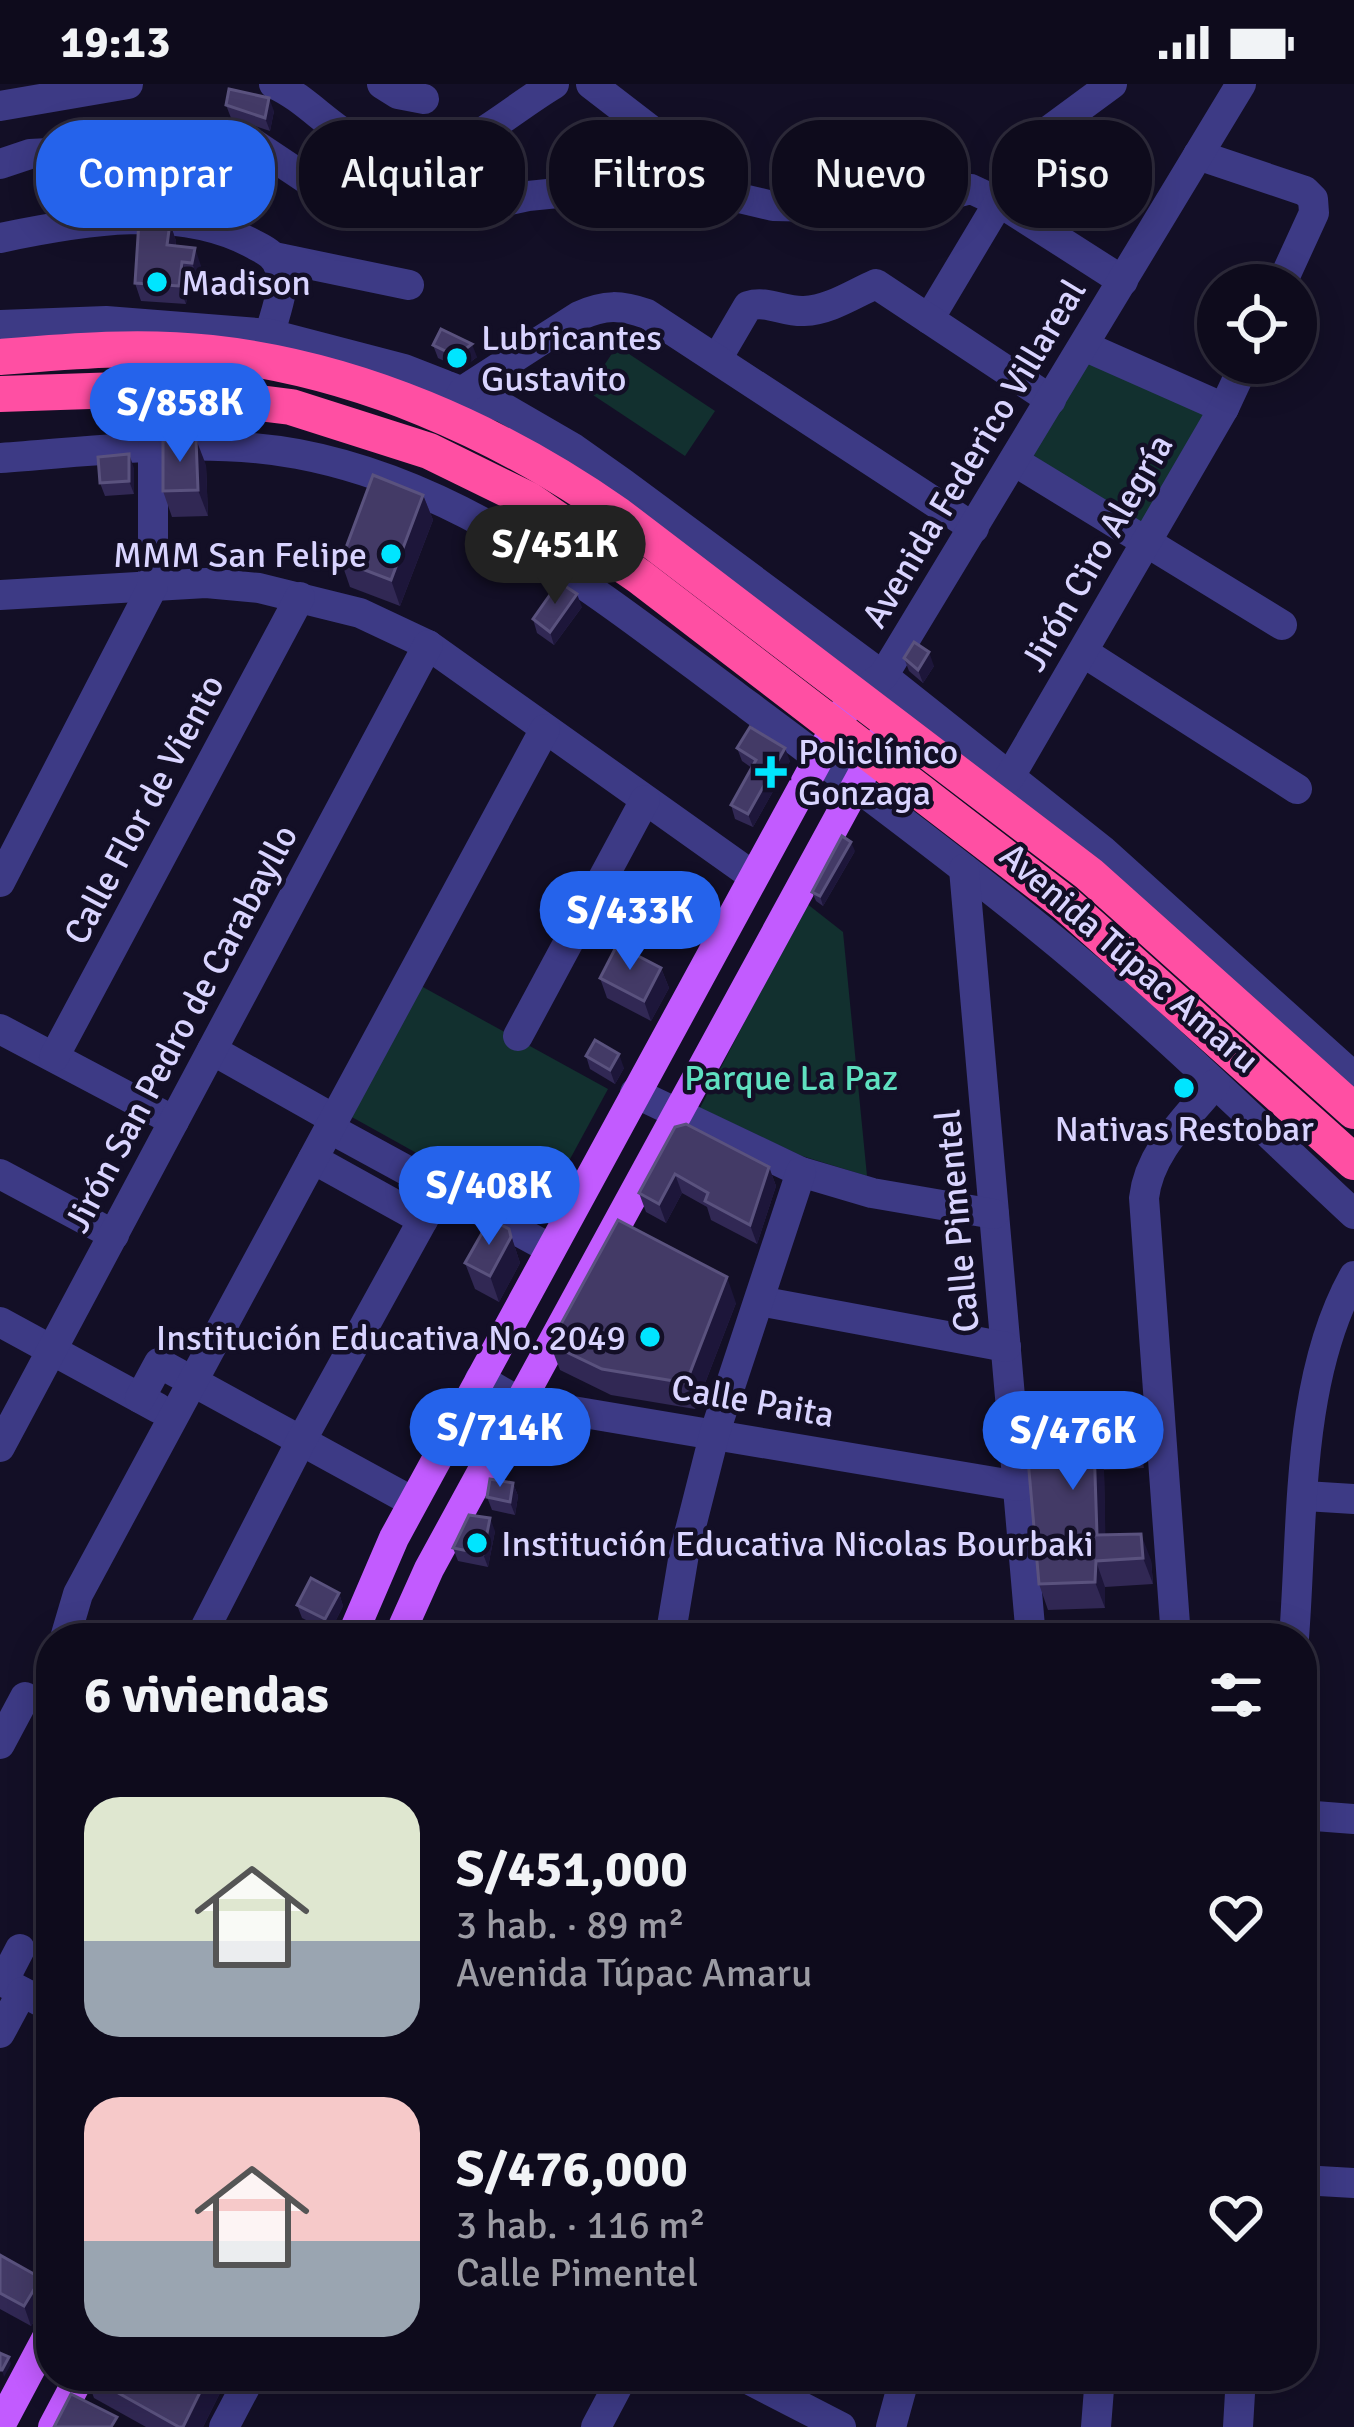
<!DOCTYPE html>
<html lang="es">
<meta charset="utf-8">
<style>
body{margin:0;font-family:Signika,sans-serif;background:#171425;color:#f1f3f6;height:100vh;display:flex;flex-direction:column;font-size:45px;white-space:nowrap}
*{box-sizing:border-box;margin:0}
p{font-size:39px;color:#9b9ba3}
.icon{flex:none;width:66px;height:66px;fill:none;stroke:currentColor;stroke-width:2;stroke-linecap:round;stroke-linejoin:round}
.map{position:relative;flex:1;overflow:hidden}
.drawer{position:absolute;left:36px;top:1539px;width:1281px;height:768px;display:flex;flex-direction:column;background:#0e0b1c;border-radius:48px;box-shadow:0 6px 30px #0003,0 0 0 3px #2e2b3b}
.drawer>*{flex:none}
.guide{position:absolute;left:36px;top:36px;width:1284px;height:108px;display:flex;gap:24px}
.controls{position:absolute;left:1197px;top:180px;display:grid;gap:24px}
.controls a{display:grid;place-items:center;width:120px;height:120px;border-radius:50%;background:#0e0b1c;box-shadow:0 6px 30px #0003,0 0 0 3px #2e2b3b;font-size:60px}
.price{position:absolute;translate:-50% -102px;padding:0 27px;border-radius:42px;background:#2563eb;color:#fff;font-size:39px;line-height:78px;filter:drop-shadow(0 3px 6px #0008)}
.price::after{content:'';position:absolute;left:50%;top:72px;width:36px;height:27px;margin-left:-18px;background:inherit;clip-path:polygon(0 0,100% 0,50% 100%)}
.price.active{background:#222;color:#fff}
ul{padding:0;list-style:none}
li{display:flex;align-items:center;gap:36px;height:300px;padding:0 48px}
li span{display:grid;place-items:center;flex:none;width:336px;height:240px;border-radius:36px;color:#555}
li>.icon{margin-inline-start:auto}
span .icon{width:144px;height:144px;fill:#fffc;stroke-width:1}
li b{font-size:51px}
h2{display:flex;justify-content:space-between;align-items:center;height:144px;padding:0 48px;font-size:51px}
.tag{padding:0 42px;border-radius:48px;background:#0e0b1c;box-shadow:0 6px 30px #0003,0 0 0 3px #2e2b3b;font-size:42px;line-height:108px}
.tag.active{background:#2563eb;color:#fff}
.status{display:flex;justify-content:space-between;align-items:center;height:84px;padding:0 60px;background:#0e0b1c;direction:ltr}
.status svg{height:33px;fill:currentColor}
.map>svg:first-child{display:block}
.green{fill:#12302f}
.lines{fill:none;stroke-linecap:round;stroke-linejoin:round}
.minor{stroke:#3d3a85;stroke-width:30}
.major{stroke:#c25bff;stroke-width:30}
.highway{stroke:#ff4fa3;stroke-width:36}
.wall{fill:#312854}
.shaded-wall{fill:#1d163a}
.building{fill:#433a66;stroke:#5a527e;stroke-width:3}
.poi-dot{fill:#00e5ff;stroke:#130f26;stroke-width:4.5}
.labels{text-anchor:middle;stroke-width:9;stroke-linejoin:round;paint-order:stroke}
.poi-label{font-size:36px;fill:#d9d4ff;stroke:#130f26;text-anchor:start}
.street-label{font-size:36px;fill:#d9d4ff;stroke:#130f26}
.park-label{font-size:36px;fill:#5fe0c0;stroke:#130f26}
</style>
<div class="status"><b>19:13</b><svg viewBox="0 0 49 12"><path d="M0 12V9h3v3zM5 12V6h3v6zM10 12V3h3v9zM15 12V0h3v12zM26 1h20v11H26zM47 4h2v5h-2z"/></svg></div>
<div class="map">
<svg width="1354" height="2343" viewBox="0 0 1354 2343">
<rect width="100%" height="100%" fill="#130f26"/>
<!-- green -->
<g class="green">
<polygon points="617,262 715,327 685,372 587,307"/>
<polygon points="1087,274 1210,328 1143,444 1030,369"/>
<polygon points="806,819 843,848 867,1092 802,1072 700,1024"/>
<polygon points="412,897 608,1005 537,1136 341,1027"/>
</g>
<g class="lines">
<!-- minor -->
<g class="minor">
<path d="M 274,0 C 303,13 324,38 351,54 C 435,105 487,40 554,0"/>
<polyline points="382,0 398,10 424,15"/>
<polyline points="591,0 739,114 773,122 871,124 917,119 971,105 1001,119 1123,197"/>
<polyline points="0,22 128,0"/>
<polyline points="1198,71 1305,107 1313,115 1314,129 1281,201"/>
<polyline points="0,80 30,70 87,67 188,50 213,50 254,60 335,114 418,131 455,128 528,112 598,105 697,116 739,114"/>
<path d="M 0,154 C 80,137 181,119 255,161 C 267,167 277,173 280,186 C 286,205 274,231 270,250"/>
<polyline points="274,173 409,201"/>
<polyline points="929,235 1030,66 1044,50 1112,0"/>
<polyline points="0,241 106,237 270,250 404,285 504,324 573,364 624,400 883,592 1102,766 1354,993"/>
<polyline points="1084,262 1224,324"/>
<path d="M 717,275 L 748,222 C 767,216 784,228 804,227 C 830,226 853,210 876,200 L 1051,316"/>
<path d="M 458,317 L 464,306 L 579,232 C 605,220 621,221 647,230 L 974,444"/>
<path d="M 0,374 C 98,367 201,352 298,370 C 468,402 602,513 737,613 C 839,689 940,764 1039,844 C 1149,933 1251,1034 1354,1130"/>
<polyline points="1014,377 1282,541"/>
<polyline points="0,511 206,499 259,504 360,529 428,561 753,792"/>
<polyline points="1083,568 1297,705"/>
<polyline points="870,601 883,592 1241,0"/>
<polyline points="1009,694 1224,324 1245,279"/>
<polyline points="964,785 1031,1554"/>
<polyline points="0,798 153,502 153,363"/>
<polyline points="0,945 174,1037"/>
<polyline points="518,952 645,716"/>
<polyline points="212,966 334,1035"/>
<polyline points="54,973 300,513"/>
<polyline points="635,1009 801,1088 872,1109 994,1130"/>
<polyline points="329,1044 551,1165"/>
<polyline points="313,1075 423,1136"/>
<polyline points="0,1090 114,1151"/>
<polyline points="759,1217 1006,1263"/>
<polyline points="0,1238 158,1324"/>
<polyline points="480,1295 519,1318 1018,1402"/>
<polyline points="140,1314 159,1279 413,1418"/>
<polyline points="0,1363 428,561"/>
<polyline points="1305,1412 1354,1415"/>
<polyline points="65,1554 78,1510 545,645"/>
<polyline points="200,1554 301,1357 440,1105"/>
<polyline points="670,1554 684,1470 715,1348 801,1088"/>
<path d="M 1176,1554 L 1144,1114 C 1149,1068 1186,1035 1215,1000"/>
<path d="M 1294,1554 C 1303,1437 1296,1296 1354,1192"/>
<polyline points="48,1617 51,1606"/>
<polyline points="0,1660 25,1613"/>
<polyline points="1302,1731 1354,1735"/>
<polyline points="0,1896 51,1923"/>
<polyline points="3,1898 20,1865"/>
<polyline points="0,1949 22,1908"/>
<polyline points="1302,2096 1354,2099"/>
<polyline points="742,2292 841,2343"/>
<polyline points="224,2343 251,2292"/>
<polyline points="596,2343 623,2292"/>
<polyline points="891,2343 905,2292"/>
<polyline points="1096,2343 1100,2292"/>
<polyline points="1238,2343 1241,2292"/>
</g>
<!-- major -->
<g class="major">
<polyline points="351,1554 394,1454 845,626"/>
<polyline points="398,1554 429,1485 884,651"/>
<polyline points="0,2342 51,2246"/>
<polyline points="53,2343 80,2292"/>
</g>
<!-- highway -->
<g class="highway">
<path d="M 0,273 C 71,267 140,261 211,269 C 357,285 498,347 618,431 L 1089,790 L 1354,1027"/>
<polyline points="0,310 150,305 291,323 429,367 529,416 640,493 1066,820 1354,1078"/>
</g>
</g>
<!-- wall -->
<g class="wall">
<polygon points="226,21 274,27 270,47 231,34"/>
<polygon points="170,139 176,157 176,162 201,182 199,197 189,196 186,220 141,217 135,199"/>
<polygon points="433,261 477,273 461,285 438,274"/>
<polygon points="206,381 208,432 172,433 163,407"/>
<polygon points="134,384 134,410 105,412 100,399"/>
<polygon points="423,411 433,436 400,522 350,503 341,477"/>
<polygon points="582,523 554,561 537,549 533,535"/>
<polygon points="904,574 934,582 923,599 909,587"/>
<polygon points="737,664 790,677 753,743 735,735 731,721 752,684 742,677"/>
<polygon points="855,767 823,822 816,817 812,808"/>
<polygon points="661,884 669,904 651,937 607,914 600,894"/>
<polygon points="586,972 624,984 615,1000 590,985"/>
<polygon points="675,1043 769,1083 776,1102 757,1160 711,1136 707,1123 682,1109 666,1139 646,1128 639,1109"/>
<polygon points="509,1145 520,1179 499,1218 475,1205 465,1179"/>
<polygon points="736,1219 695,1325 611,1311 560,1286 550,1260"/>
<polygon points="1132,1326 1142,1352 1144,1384 1104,1386 1105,1451 1151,1476 1153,1500 1105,1503 1105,1524 1048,1526 1039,1500 1024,1330"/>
<polygon points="513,1399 518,1412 515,1431 492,1426 487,1413"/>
<polygon points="495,1447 488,1483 458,1477 453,1464"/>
<polygon points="339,1509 343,1522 330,1548 302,1534 297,1521"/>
<polygon points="51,2082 51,2116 46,2114 41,2100"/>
<polygon points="0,2171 41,2194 49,2214 31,2242 0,2225"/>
<polygon points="86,2292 217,2292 222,2305 203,2343 146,2343 94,2314"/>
</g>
<!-- shaded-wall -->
<g class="shaded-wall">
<polygon points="269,14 274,27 270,47 265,34"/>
<polygon points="170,139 176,157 174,179 167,161"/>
<polygon points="195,164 201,182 199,197 192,179"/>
<polygon points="182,178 189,196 186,220 179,202"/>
<polygon points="472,260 477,273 461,285 456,272"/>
<polygon points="196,355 206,381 208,432 198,406"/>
<polygon points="129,370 134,384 134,410 129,397"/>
<polygon points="423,411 433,436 400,522 391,496"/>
<polygon points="577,510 582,523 554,561 550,548"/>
<polygon points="929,568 934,582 923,599 918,586"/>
<polygon points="785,664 790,677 753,743 748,730"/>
<polygon points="851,758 855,767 823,822 820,812"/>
<polygon points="661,884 669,904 651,937 644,917"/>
<polygon points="619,970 624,984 615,1000 610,986"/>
<polygon points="769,1083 776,1102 757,1160 750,1141"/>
<polygon points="675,1090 682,1109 666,1139 659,1120"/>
<polygon points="509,1145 520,1179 499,1218 490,1192"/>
<polygon points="727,1193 736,1219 695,1325 686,1299"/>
<polygon points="1132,1326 1142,1352 1144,1384 1135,1358"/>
<polygon points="1094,1360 1104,1386 1106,1477 1097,1451"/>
<polygon points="513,1399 518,1412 515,1431 510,1418"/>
<polygon points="490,1434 495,1447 488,1483 483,1470"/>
<polygon points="1141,1450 1151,1476 1153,1500 1143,1474"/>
<polygon points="1096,1477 1105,1503 1105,1524 1095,1498"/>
<polygon points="339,1509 343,1522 330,1548 325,1535"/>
<polygon points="41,2194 49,2214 31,2242 24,2222"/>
<polygon points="9,2273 11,2280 4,2293 2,2286"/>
<polygon points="208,2292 217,2292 222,2305 203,2343 183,2343"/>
</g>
<!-- building -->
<g class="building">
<polygon points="229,5 269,14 265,34 226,21"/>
<polygon points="139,137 170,139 167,161 195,164 192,179 182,178 179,202 135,199"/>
<polygon points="441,245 472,260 456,272 433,261"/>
<polygon points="196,355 198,406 163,407 163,357"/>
<polygon points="129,370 129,397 100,399 98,373"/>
<polygon points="373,391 423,411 391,496 341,477"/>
<polygon points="559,498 577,510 550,548 533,535"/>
<polygon points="914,558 929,568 918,586 904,574"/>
<polygon points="750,643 785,664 748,730 731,721 756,676 737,664"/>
<polygon points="842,752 851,758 820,812 812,808"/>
<polygon points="617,861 661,884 644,917 600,894"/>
<polygon points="595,956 619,970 610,986 586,972"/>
<polygon points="686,1040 769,1083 750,1141 705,1117 708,1109 675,1090 659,1120 639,1109 675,1043"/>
<polygon points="490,1135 509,1145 511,1153 490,1192 465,1179"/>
<polygon points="618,1136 727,1193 686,1299 602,1285 550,1260"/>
<polygon points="1132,1326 1135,1358 1094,1360 1097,1451 1141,1450 1143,1474 1096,1477 1095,1498 1039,1500 1024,1330"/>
<polygon points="490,1395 513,1399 510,1418 487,1413"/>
<polygon points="469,1431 490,1434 483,1470 453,1464"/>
<polygon points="311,1494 339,1509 325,1535 297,1521"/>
<polygon points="51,2082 51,2106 41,2100"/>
<polygon points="0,2171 41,2194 24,2222 0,2209"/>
<polygon points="0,2269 9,2273 2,2286 0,2286"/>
<polygon points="88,2292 208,2292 183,2343 179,2343"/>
<polygon points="71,2310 117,2333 111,2343 54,2343"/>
</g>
<!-- markers -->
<g class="poi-dot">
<circle cx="157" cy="198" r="12"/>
<circle cx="457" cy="274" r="12"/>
<circle cx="391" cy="470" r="12"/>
<path d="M765 670h12v12h12v12h-12v12h-12v-12h-12v-12h12z"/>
<circle cx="1184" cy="1004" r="12"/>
<circle cx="650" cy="1253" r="12"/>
<circle cx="477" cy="1459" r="12"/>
</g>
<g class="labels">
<!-- poi labels -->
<g class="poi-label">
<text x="181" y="211">Madison</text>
<text x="481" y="266">Lubricantes<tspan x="481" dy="41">Gustavito</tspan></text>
<text x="367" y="483" text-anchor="end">MMM San Felipe</text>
<text x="798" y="680">Policlínico<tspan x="798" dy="41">Gonzaga</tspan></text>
<text x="1184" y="1057" text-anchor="middle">Nativas Restobar</text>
<text x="626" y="1266" text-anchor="end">Institución Educativa No. 2049</text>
<text x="501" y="1472">Institución Educativa Nicolas Bourbaki</text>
</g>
<!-- street labels -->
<g class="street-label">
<text transform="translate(973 369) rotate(-59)" y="13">Avenida Federico Villareal</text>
<text transform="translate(1096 468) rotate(-60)" y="13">Jirón Ciro Alegría</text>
<text transform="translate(143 725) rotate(-62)" y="13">Calle Flor de Viento</text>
<text transform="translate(1130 873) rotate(41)" y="13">Avenida Túpac Amaru</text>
<text transform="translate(180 944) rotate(-62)" y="13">Jirón San Pedro de Carabayllo</text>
<text transform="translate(956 1137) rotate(-95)" y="13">Calle Pimentel</text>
<text transform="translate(753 1316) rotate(10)" y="13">Calle Paita</text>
</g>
<!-- park labels -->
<g class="park-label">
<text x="791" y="1006">Parque La Paz</text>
</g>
</g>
</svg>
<div class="controls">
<a><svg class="icon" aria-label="locate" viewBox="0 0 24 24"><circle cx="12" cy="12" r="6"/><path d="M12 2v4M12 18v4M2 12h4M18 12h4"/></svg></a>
</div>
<b class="price" style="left:180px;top:381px">S/858K</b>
<b class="price active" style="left:555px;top:523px">S/451K</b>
<b class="price" style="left:630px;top:889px">S/433K</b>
<b class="price" style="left:489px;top:1164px">S/408K</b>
<b class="price" style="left:500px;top:1406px">S/714K</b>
<b class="price" style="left:1073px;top:1409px">S/476K</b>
<div class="guide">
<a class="tag active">Comprar</a>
<a class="tag">Alquilar</a>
<a class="tag">Filtros</a>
<a class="tag">Nuevo</a>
<a class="tag">Piso</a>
</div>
<section class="drawer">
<h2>6 viviendas<svg class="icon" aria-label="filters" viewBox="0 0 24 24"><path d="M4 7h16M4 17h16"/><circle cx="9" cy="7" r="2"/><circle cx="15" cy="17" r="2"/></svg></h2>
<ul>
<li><span style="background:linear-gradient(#dfe7d0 60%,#9aa5b1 0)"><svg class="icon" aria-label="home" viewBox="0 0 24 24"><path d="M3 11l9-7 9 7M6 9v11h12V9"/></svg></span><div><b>S/451,000</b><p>3 hab. · 89 m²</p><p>Avenida Túpac Amaru</p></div><svg class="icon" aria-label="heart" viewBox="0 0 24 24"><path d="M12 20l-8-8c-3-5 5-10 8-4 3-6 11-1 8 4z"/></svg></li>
<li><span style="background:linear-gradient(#f6c9c9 60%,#9aa5b1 0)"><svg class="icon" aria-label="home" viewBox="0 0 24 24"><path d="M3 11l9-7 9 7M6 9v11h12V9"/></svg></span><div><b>S/476,000</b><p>3 hab. · 116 m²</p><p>Calle Pimentel</p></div><svg class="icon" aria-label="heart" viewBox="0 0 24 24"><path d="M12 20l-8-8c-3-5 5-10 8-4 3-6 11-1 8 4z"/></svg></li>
</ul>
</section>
</div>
